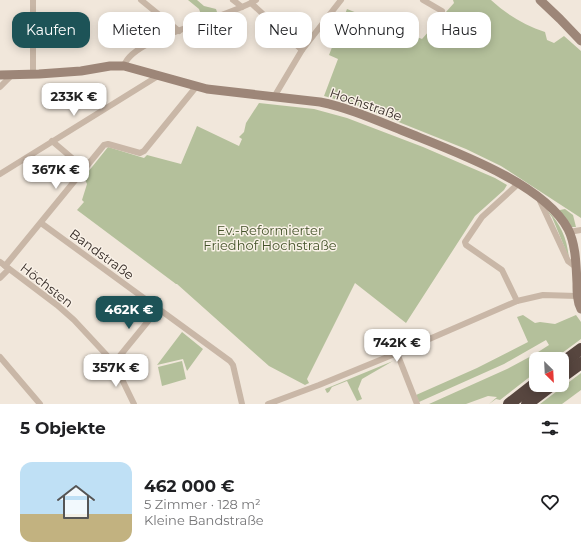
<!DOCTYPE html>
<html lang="de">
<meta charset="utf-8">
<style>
body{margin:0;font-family:Montserrat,sans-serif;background:#f2f2f2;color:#202124;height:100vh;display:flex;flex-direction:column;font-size:15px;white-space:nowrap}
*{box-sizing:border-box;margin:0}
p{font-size:13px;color:#757577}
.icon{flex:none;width:22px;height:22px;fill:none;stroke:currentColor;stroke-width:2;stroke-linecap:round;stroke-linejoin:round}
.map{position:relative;height:404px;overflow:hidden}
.drawer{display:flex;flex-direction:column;background:#fff;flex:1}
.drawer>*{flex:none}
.top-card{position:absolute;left:12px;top:12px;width:557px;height:36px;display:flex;gap:8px}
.needle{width:26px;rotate:156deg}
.fabs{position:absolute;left:529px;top:352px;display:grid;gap:8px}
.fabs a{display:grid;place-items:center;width:40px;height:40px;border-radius:8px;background:#fff;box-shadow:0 2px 10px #0003;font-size:20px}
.price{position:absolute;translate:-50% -34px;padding:0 9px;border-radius:8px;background:#fff;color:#222;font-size:13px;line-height:26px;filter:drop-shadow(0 1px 2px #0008)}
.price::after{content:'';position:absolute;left:50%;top:24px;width:12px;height:9px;margin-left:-6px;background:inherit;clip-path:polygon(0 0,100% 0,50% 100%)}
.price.selected{background:#1d5357;color:#fff}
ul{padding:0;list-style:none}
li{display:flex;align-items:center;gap:12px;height:100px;padding:0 20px}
li span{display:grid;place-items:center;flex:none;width:112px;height:80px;border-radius:12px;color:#555}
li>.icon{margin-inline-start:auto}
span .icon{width:48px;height:48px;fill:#fffc;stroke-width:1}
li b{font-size:17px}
h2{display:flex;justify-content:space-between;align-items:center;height:48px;padding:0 20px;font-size:17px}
.chip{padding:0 14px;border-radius:12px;background:#fff;box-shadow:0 2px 10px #0003;font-size:14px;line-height:36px}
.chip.selected{background:#1d5357;color:#fff}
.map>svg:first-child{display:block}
.green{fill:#b4c09b}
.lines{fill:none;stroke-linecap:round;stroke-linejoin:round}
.minor{stroke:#c9b7a7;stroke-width:6}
.secondary{stroke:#9d8678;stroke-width:9}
.motorway{stroke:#57463f;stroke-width:12}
.labels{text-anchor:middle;stroke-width:3;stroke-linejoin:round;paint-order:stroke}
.street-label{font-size:13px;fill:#362c27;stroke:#f9f1e7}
.park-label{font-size:13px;fill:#45542b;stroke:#f9f1e7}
</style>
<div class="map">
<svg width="581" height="404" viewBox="0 0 581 404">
<rect width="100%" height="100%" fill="#f1e7db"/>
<!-- green -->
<g class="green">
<polygon points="188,0 197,0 204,6 216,9 217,12 202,17 199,9"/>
<path d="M 453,0 L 491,0 C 507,15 525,25 545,32 L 547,40 L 554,43 L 564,36 L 581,51 L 581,218 L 501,166 L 466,149 L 356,105 L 324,96 L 338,59 L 329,55 L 347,9 L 422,39 L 454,3 Z"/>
<polygon points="259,103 314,109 347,118 423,147 495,178 507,185 504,190 475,216 406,323 355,283 307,379 309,383 305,385 269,366 177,284 176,284 77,210 84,202 82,200 87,184 84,177 108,147 144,158 147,155 181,164 197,126 239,146 242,139 239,137 244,132 246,123"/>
<polygon points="565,209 573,215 576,227 572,227 560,213 560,210"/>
<path d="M 547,210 C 561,224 567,239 569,258 L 552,217 L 547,211 Z"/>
<polygon points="523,315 535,323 540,322 555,324 576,315 581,322 581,339 554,359 536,359 536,372 500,400 496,399 489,404 497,397 488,396 466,404 429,404 507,369 535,354 549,345 546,340 504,364 419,402 416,395 477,368 528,342 517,317"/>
<polygon points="182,332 203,349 187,371 183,359 157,365"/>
<polygon points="182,361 186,379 162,386 158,367"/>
<polygon points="393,361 362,379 358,389 362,399 357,401 347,381 332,387 329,392 327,393 325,389"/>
<polygon points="581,373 581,390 562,404 540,404"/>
</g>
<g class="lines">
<!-- minor -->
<g class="minor">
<polyline points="141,0 179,31"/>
<polyline points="233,0 242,7"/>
<polyline points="423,0 442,11"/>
<polyline points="251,3 302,50"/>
<path d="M 124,66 C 132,37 229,18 256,0"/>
<polyline points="33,75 33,0"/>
<polyline points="0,87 12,75"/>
<polyline points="274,97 302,50 341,0"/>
<polyline points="52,141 85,169"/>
<polyline points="0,174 158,76"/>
<polyline points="540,201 568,261 576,267"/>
<polyline points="41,223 230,361 233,365 242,404"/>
<polyline points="569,232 581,230"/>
<polyline points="0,262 57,305 74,320 114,363 134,404"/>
<polyline points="5,266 104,145 108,144 140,153 144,151 196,87"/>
<polyline points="0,278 9,269"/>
<polyline points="517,301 502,270 466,245 465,242 482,217 518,184"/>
<polyline points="397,353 417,404"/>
<polyline points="0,357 40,404"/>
<polyline points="114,363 158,309"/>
<polyline points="268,404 319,385 397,353 517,301 543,295 577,296"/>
</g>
<!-- secondary -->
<g class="secondary">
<polyline points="540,0 560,19 581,41"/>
<path d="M 0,75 L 39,74 L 81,71 L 110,66 L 124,66 L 207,89 L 320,102 C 350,108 378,121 406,132 C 453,151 543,183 568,229 C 576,245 576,265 577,283 C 577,292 577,301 581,309"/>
</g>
<!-- motorway -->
<g class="motorway">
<polyline points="562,363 581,349"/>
<polyline points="562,377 581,363"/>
<polyline points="509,404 536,383"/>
<polyline points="527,404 552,385"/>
</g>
</g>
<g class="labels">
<!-- street labels -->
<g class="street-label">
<text transform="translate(366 104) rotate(19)" y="5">Hochstraße</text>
<text transform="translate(102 254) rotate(36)" y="5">Bandstraße</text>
<text transform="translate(47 285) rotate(38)" y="5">Höchsten</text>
</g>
<!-- park labels -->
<g class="park-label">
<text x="270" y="235">Ev.-Reformierter<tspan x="270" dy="15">Friedhof Hochstraße</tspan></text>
</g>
</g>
</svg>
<div class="fabs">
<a><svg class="needle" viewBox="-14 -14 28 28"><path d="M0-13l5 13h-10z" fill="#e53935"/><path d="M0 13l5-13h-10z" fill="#757577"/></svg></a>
</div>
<b class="price" style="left:74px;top:117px">233K €</b>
<b class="price" style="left:56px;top:190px">367K €</b>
<b class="price selected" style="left:129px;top:330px">462K €</b>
<b class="price" style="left:397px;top:363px">742K €</b>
<b class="price" style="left:116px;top:388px">357K €</b>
<div class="top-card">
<a class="chip selected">Kaufen</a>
<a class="chip">Mieten</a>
<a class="chip">Filter</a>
<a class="chip">Neu</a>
<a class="chip">Wohnung</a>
<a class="chip">Haus</a>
</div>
</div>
<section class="drawer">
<h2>5 Objekte<svg class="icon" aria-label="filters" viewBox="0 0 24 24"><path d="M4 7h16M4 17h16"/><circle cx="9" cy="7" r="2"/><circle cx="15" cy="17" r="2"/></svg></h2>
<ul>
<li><span style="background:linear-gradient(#bfe0f5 65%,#c2b280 0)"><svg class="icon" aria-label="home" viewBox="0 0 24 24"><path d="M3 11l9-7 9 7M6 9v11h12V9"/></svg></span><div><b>462 000 €</b><p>5 Zimmer · 128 m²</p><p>Kleine Bandstraße</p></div><svg class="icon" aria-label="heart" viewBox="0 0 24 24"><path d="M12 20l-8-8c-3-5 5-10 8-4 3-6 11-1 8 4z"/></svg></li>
</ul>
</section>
